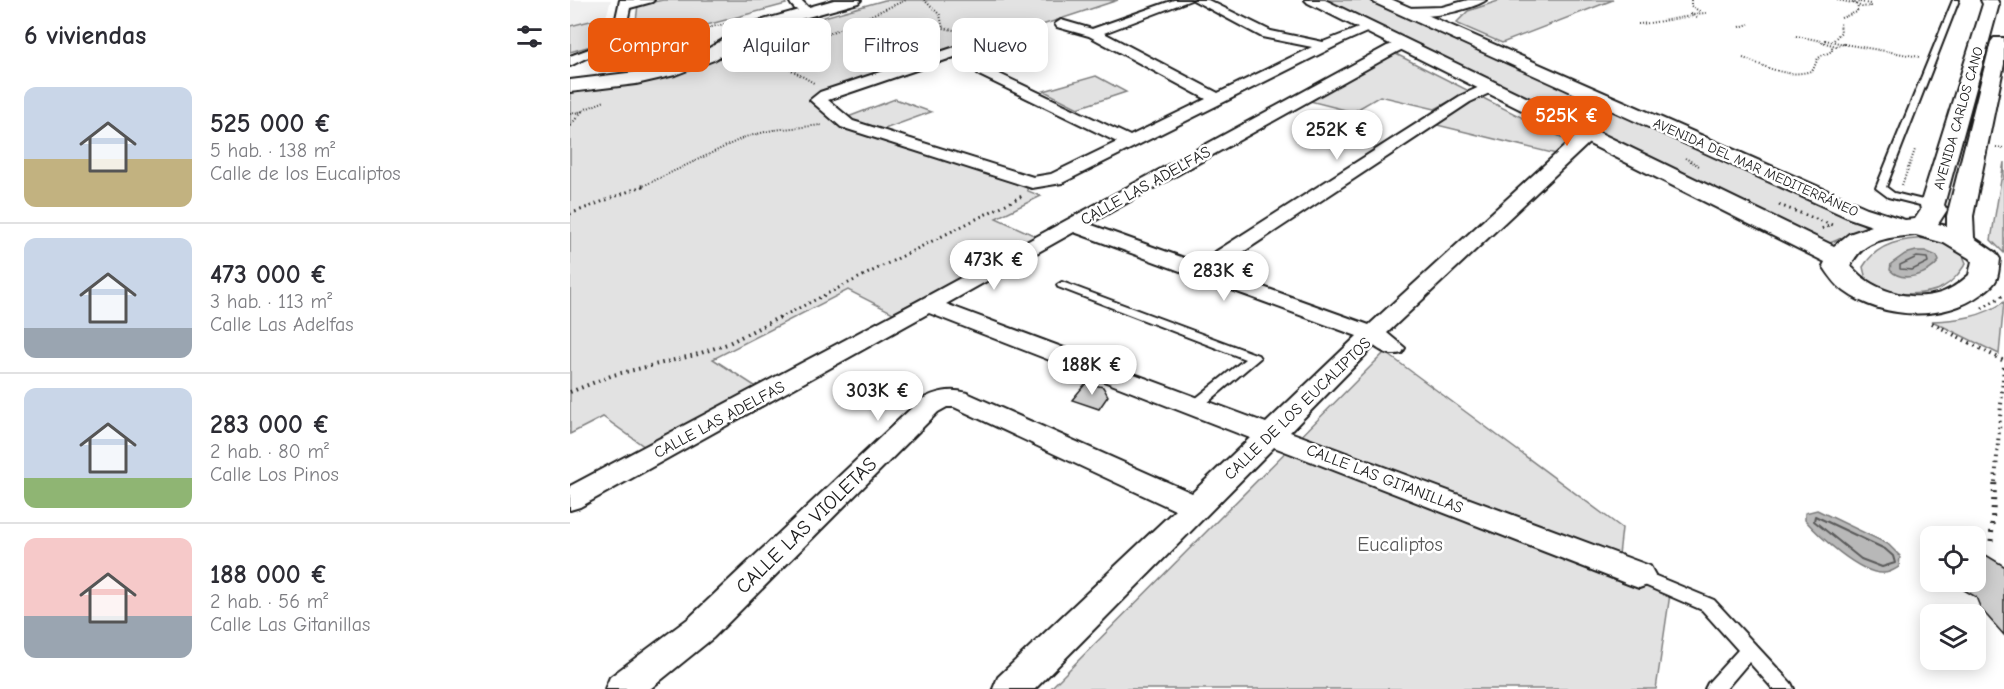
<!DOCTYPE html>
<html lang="es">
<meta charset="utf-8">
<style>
body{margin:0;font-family:"Comic Neue",sans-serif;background:#f2f2f3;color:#2b2b33;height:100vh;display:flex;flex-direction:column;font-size:22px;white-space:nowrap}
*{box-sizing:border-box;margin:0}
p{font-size:20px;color:#7c7c81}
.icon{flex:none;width:33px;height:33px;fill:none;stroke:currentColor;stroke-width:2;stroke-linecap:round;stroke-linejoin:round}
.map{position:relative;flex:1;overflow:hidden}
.sheet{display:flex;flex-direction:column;background:#fff;width:570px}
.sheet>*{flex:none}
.hud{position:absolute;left:18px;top:18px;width:570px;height:54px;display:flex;gap:12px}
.controls{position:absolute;left:1350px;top:526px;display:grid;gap:12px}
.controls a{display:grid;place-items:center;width:66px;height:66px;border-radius:12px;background:#fff;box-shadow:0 3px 15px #0003;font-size:30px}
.price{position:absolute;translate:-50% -51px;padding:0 14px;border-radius:21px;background:#fff;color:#222;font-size:20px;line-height:39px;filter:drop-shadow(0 2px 3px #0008)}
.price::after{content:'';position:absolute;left:50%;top:36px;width:18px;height:14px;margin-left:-9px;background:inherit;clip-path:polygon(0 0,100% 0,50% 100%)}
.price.on{background:#ea580c;color:#fff}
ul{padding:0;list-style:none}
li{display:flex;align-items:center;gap:18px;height:150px;padding:0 24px}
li+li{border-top:2px solid #e1e1e2}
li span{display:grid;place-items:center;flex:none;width:168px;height:120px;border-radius:12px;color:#555}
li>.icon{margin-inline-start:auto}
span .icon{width:72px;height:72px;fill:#fffc;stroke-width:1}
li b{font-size:26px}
h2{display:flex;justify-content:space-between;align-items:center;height:72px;padding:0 24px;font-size:26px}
.tag{padding:0 21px;border-radius:12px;background:#fff;box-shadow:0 3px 15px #0003;font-size:21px;line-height:54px}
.tag.on{background:#ea580c;color:#fff}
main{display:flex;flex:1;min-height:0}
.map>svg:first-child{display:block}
.built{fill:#f0f0f0}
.green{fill:#e2e2e2;stroke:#7f7f7f;stroke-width:1.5}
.water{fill:#b8b8b8;stroke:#7a7a7a;stroke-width:1.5}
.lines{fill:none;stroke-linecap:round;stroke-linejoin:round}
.shore-far1{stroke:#5a5a5a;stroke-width:1.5}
.shore{stroke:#5a5a5a;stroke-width:2}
.building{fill:#cecece;stroke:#1c1c1c;stroke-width:1.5}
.service-casing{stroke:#1c1c1c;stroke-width:4}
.minor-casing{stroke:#1c1c1c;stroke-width:4}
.tertiary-casing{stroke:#1c1c1c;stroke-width:4}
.path-far3{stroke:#1c1c1c;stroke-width:2;stroke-dasharray:1 2;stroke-linecap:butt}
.path-far2{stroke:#1c1c1c;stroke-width:3;stroke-dasharray:1.5 4;stroke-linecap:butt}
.path-far1{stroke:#1c1c1c;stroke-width:4;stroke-dasharray:1.5 4.5;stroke-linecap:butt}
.path{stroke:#1c1c1c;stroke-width:5;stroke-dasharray:2 6;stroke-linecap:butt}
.service{fill:#fff;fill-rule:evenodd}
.minor{fill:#fff;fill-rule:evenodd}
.tertiary{fill:#fff;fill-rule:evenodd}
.labels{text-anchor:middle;stroke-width:5;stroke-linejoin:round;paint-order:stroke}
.far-street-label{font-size:14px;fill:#1c1c1c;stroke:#fff}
.street-label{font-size:16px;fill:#1c1c1c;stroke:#fff}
.near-street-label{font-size:20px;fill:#1c1c1c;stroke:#fff}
.near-park-label{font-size:20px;fill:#575757;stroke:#fff}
</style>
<main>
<section class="sheet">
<h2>6 viviendas<svg class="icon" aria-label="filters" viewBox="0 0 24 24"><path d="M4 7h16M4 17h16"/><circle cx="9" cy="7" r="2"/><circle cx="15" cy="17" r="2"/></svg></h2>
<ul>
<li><span style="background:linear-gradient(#c9d6e8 60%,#c2b280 0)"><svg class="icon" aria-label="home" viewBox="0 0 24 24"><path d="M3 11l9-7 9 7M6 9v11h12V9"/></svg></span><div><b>525 000 €</b><p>5 hab. · 138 m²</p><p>Calle de los Eucaliptos</p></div></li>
<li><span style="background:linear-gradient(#c9d6e8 75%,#9aa5b1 0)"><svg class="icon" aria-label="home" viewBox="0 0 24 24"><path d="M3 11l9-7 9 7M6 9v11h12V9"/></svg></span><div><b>473 000 €</b><p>3 hab. · 113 m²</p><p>Calle Las Adelfas</p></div></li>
<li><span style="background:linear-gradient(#c9d6e8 75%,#8fb573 0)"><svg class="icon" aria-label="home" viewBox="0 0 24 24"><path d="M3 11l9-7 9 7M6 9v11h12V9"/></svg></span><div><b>283 000 €</b><p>2 hab. · 80 m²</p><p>Calle Los Pinos</p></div></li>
<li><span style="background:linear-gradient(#f6c9c9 65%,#9aa5b1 0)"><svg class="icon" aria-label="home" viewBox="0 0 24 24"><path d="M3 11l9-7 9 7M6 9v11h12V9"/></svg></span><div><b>188 000 €</b><p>2 hab. · 56 m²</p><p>Calle Las Gitanillas</p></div></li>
</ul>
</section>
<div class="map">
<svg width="1434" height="689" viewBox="0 0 1434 689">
<rect width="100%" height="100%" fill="#fff"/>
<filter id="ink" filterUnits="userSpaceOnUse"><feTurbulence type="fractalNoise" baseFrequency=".0167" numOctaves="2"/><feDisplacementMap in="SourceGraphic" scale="12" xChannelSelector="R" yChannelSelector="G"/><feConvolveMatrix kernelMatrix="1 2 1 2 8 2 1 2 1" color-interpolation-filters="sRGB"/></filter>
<g filter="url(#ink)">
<!-- built -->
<polygon class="built" points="0,0 41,0 36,17 0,26"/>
<!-- green -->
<g class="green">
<polygon points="93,0 214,0 216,4 99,35 64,37 68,5"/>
<polygon points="315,0 548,0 445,34 434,32 247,95 270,126 456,187 458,191 471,196 426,218 468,237 323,313 278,290 143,359 188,388 78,449 33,417 0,434 0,91 123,68 156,56 182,37"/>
<path d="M 753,0 L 801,0 L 1289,221 L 1296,227 C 1289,230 1261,243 1257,244 Z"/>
<polygon points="931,0 1043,0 932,43 886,23 898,11"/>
<polygon points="36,17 31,43 0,52 0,26"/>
<polygon points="90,42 115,54 52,71 26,58"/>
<polygon points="822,52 899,91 865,109 810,96 783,112 736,100"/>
<polygon points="526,76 556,92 508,108 474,91"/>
<polygon points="907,95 999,141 986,154 863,124"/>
<polygon points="325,99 361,112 309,131 288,124 278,117"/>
<polygon points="1434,162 1434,253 1421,240"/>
<path d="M 1360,238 C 1377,243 1390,245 1396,263 C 1390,272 1384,281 1373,287 C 1354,297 1313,297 1297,280 C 1295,277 1294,271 1293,267 C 1308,242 1333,239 1360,238 Z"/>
<path d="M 1434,302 L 1429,354 L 1362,321 C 1389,320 1412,317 1434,302 Z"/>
<polygon points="815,352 1052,528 1047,573 1100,594 1086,689 480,689"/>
</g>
<!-- water -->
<g class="water">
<path d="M 1346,251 L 1355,251 L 1367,256 L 1369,261 C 1359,274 1333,284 1320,270 L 1321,264 L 1335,254 Z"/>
<path d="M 1247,510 L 1318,544 L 1330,556 L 1329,567 C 1324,570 1318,574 1312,573 C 1289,573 1250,537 1235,520 L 1235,513 Z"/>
</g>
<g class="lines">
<!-- shore-far1 -->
<polygon class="shore-far1" points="1347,257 1357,258 1358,262 1342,270 1330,269 1330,265"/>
<!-- shore -->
<polygon class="shore" points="1245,516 1315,549 1323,556 1325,563 1312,567 1291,559 1244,521"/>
</g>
<!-- building -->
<g class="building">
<polygon points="516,383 533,387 538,396 529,409 502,400"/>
<polygon points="1406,549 1434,566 1434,635 1411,609 1406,597 1394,590 1401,582 1406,582"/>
</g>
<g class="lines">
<defs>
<g id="service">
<polygon points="1383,0 1389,0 1316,187 1324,193 1365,203 1367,205 1362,208 1318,197 1306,188"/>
<polygon points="492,282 688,355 690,358 630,409 620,409 618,406 620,403 675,359 488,287 487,285"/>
<polygon points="1069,569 1144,600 1221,683 1224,689 1203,689 1179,662 1156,689 1135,689 1138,683 1168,650 1132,610 1063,580 1061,575 1063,570"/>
</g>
<g id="minor">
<polygon points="50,0 84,0 82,2 60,8 52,46 16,58 0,66 0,56 41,41"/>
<path d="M 219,0 L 231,0 L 239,8 L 237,11 C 228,13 222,8 219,0 Z"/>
<polygon points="604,0 621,0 534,33 648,93 742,47 692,37 623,0 638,0 701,31 753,42 796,25 800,24 806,28 774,42 492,183 462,188 271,127 240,100 250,92 430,32 440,32 441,35 440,38 258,100 283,121 463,177 481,174 547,142 409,75 407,72 409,69 419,69 560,136 636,99 519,36 487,27 485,24 491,20 522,29"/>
<path d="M 898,0 L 916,0 C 903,10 844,23 831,12 L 837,8 L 872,7 Z"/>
<path d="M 834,41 L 839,42 L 841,45 L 827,52 L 519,224 L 628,263 L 890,96 L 916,84 L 926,84 L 928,87 L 926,90 L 900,102 L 646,270 L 799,325 L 1007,135 L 1021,132 L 1027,134 L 1029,137 L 1027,140 L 1019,143 L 817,333 L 835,348 L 832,353 C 820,356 814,353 804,346 L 720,432 L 1080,566 L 1085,575 L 1080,584 L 1069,588 L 1058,584 L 704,447 L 465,689 L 423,689 L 428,677 L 605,510 L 384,407 L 377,407 L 368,412 L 143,638 L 80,689 L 35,689 L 40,677 L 119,618 L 350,400 C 366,392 379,388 397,393 L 622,493 L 680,438 L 359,313 L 10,507 L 0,510 L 0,486 L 350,300 L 817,46 ZM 504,232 L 787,336 L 696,423 L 376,304 Z"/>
</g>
<g id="tertiary">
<polygon points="264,0 291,0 288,3 191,30 144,60 105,75 66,84 0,92 0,80 66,72 108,62 131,53 179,24"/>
<path d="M 735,0 L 755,0 L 1264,246 L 1279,234 L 1302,226 L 1279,218 L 805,3 L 802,0 L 823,0 L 1297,208 L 1335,220 L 1345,219 L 1351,210 L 1350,205 L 1413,4 L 1411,0 L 1427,0 L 1429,4 L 1374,205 L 1377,210 L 1368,224 L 1377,226 L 1377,216 L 1421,42 L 1424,38 L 1434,38 L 1434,64 L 1403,216 L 1404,238 L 1426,253 L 1430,259 C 1429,265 1429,272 1427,278 C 1425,284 1417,290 1411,294 C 1373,322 1312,319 1274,291 C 1265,284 1259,275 1253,266 L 1255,262 L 738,3 ZM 1346,235 L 1374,243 L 1399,258 L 1402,261 L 1399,275 C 1390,283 1379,291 1367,294 C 1338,302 1299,289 1281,266 C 1291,239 1321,237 1346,235 Z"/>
</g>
</defs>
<!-- service casing -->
<use href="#service" class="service-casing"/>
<!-- minor casing -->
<use href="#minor" class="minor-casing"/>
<!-- tertiary casing -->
<use href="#tertiary" class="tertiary-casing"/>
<!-- path-far3 -->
<g class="path-far3">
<polyline points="354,0 370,15 373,28 394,32"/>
<polyline points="1121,0 1121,6 1131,12"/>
<polyline points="1267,0 1283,3"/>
<polygon points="1290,2 1300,4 1301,6 1292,7 1283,3"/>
<polyline points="1127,17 1121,14 1136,13"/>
<polyline points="1271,18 1287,12 1288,6"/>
<path d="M 1068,24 C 1087,23 1104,18 1123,16"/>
<polyline points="1170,27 1179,24"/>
<polyline points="227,33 243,35 246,39"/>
<polyline points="1226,36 1252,41"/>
<polyline points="62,40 102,37 158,23"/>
<polygon points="1255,40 1274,44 1266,46 1252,42"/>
<polyline points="1264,40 1271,32 1270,22"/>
<polyline points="1274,44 1350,57"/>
<polyline points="178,51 218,68 244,83"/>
<path d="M 1173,58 C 1195,66 1219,80 1243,70 L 1248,58 L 1262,51 L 1262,46"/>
<polyline points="160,64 246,39 336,0"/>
<polyline points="0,114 13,111"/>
<polyline points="0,126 13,110 35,101"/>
<polyline points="1426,147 1434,148"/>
<polyline points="1115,158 1129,166"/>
<polyline points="1332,185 1345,150"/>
<polyline points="71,187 175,137 203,130 252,125"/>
</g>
<!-- path-far2 -->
<g class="path-far2">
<polyline points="1209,205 1262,225 1251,229"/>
<polyline points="0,214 75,185"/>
<polyline points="1412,308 1434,295"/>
<polyline points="209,318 452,196"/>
</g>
<!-- path-far1 -->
<g class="path-far1">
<polyline points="1362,323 1434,361"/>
<polyline points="0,392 43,375 125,355 157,344 212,316"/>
<polyline points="1425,482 1434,366"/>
</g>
<!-- path -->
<polyline class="path" points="1421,541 1425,481"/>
<!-- service -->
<use href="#service" class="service"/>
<!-- minor -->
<use href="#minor" class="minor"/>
<!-- tertiary -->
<use href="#tertiary" class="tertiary"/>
</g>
</g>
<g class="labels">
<!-- far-street labels -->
<g class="far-street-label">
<text transform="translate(1388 118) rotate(-74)" y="5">AVENIDA CARLOS CANO</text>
<text transform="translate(1186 167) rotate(24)" y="5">AVENIDA DEL MAR MEDITERRÁNEO</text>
</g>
<!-- street labels -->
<g class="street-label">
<text transform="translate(575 185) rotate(-29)" y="6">CALLE LAS ADELFAS</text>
<text transform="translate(727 408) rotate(-44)" y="6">CALLE DE LOS EUCALIPTOS</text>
<text transform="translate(149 419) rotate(-28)" y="6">CALLE LAS ADELFAS</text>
<text transform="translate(815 478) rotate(21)" y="6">CALLE LAS GITANILLAS</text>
</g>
<!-- near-street labels -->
<g class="near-street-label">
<text transform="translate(236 525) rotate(-44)" y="7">CALLE LAS VIOLETAS</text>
</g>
<!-- near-park labels -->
<g class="near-park-label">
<text x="830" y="551">Eucaliptos</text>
</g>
</g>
</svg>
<div class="controls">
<a><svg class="icon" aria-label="locate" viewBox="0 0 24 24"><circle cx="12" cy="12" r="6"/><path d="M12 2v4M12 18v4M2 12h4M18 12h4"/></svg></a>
<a><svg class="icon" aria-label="layers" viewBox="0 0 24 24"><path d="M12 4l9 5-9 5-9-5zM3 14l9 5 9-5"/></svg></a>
</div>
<b class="price on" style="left:997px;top:147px">525K €</b>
<b class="price" style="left:767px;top:161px">252K €</b>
<b class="price" style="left:424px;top:291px">473K €</b>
<b class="price" style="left:654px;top:302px">283K €</b>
<b class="price" style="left:522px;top:396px">188K €</b>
<b class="price" style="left:308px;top:422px">303K €</b>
<div class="hud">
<a class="tag on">Comprar</a>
<a class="tag">Alquilar</a>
<a class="tag">Filtros</a>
<a class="tag">Nuevo</a>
</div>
</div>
</main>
